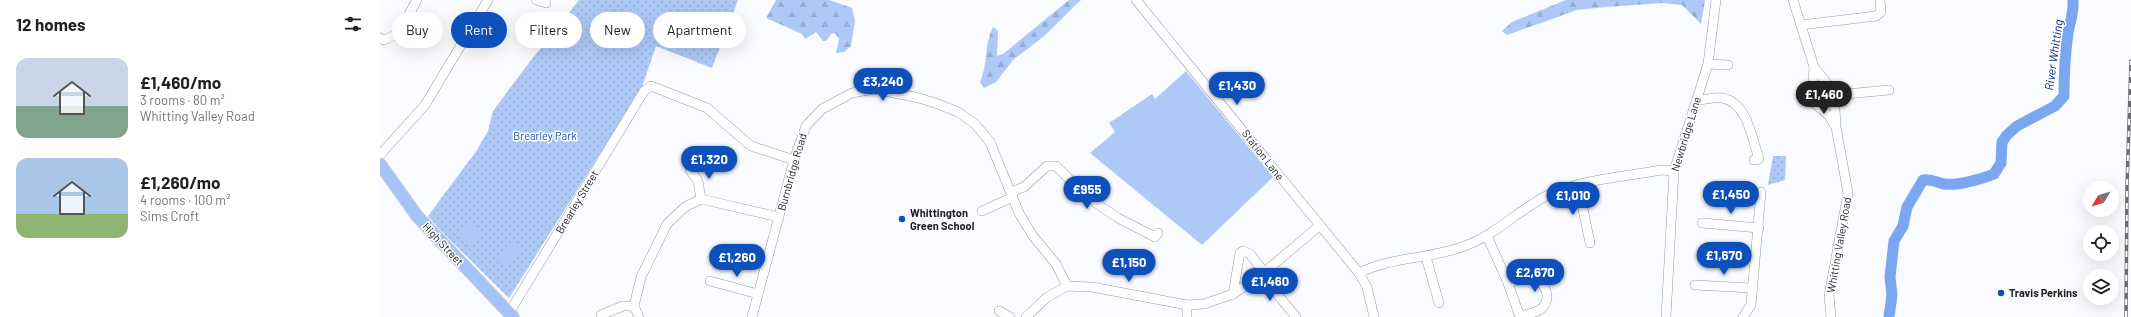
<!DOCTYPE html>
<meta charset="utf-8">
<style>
body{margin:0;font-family:Barlow,sans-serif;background:#f6f6f6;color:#202124;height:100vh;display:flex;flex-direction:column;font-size:15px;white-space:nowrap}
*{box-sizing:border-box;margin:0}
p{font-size:13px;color:#757577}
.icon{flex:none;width:22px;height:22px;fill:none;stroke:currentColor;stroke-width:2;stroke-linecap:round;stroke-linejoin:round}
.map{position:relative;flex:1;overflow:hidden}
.details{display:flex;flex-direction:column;background:#fff;width:380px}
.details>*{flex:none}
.top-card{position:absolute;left:12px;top:12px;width:380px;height:36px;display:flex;gap:8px}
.needle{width:26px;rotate:232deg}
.controls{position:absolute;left:1703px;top:181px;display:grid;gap:8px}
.controls a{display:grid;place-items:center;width:36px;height:36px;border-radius:50%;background:#fff;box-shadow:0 4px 16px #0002;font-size:20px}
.price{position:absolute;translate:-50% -34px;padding:0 9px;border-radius:14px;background:#0d50bb;color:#fff;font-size:13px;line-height:26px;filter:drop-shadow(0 1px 2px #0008)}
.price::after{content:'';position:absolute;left:50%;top:24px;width:12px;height:9px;margin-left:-6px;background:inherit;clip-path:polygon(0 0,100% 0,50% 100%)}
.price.on{background:#222;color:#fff}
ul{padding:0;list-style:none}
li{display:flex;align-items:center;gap:12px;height:100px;padding:0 16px}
li span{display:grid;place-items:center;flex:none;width:112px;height:80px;border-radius:12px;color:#555}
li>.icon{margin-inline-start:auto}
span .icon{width:48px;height:48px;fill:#fffc;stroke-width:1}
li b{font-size:17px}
h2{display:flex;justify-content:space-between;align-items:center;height:48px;padding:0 16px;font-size:17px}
.chip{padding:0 14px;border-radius:18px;background:#fff;box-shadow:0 4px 16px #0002;font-size:14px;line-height:36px}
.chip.on{background:#0d50bb;color:#fff}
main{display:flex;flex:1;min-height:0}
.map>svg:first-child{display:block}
.grass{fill:url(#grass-dots)}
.forest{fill:url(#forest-firs)}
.garden{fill:#aec9f6}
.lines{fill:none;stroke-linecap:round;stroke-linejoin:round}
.river{stroke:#7ba7f0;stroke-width:11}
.minor-casing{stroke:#949ba5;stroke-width:10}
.major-casing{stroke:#d6d7d7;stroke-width:14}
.minor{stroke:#fff;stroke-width:9}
.major{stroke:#a5c3f7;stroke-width:12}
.rail-casing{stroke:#6b6d71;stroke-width:3.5}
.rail{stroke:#fff;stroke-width:2;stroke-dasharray:6;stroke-linecap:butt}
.poi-dot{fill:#0d50bb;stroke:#fff;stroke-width:1.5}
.labels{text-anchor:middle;stroke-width:3;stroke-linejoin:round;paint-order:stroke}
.street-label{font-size:11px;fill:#1c1f23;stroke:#fff}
.park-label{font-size:11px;fill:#1c4ea2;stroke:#fff}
.poi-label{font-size:11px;font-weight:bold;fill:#1c1f23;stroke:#fff;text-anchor:start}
.water-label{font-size:12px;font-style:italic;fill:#003284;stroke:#fff}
</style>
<main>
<section class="details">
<h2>12 homes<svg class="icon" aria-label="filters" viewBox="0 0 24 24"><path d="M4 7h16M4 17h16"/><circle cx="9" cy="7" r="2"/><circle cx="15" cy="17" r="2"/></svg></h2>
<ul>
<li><span style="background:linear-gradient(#c9d6e8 60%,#7fa58c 0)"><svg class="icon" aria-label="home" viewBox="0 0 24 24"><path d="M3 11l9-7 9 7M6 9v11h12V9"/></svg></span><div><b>£1,460/mo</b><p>3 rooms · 80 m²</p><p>Whitting Valley Road</p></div></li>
<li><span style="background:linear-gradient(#a9c7e8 70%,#8fb573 0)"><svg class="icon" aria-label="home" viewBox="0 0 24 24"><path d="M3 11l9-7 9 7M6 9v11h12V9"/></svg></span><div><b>£1,260/mo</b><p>4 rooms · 100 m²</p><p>Sims Croft</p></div></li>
</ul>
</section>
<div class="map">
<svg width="1751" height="317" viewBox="0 0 1751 317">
<defs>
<pattern id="grass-dots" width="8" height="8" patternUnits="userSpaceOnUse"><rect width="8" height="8" fill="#aec9f6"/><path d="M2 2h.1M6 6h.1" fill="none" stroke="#95acd3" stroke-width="1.8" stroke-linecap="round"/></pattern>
<pattern id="forest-firs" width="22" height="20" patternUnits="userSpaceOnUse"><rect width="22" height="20" fill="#aec9f6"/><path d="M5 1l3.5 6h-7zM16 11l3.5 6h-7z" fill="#95acd3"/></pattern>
</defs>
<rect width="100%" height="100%" fill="#fafbfe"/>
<!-- grass -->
<g class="grass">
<polygon points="199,0 358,0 332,68 276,46 262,87 129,298 62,232 48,216 97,150 108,131 113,111 145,68"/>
<circle cx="1443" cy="96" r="8"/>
<polygon points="1393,156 1406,156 1405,180 1388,185"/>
</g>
<!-- forest -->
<g class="forest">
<polygon points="396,0 449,0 472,8 475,21 471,46 464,52 456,53 459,39 455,33 451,34 446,41 443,41 436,32 425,39 422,34 386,18"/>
<path d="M 689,0 L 701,0 L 663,37 L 633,60 L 616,82 L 604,88 L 600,82 C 608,65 604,45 613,27 L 618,31 L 617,56 L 623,54 Z"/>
<polygon points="1186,0 1325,0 1321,24 1302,5 1283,3 1226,7 1197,10 1127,35 1122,31 1132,22"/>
</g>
<!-- garden -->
<g class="garden">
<polygon points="806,71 893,177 822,245 710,153 735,132 729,123 772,94 775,99"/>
<polygon points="89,221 102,234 91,245 78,231"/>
<polygon points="131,241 141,249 127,268 116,260"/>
</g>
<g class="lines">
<!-- river -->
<path class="river" d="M 1509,317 L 1512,295 L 1510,277 L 1514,241 L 1523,226 L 1527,207 L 1543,180 C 1552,179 1556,182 1564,184 C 1577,186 1602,179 1614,174 L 1621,163 L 1622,142 L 1627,135 L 1637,126 L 1675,106 L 1684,96 C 1684,75 1685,54 1688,33 C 1690,22 1694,12 1693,0"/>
<defs>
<g id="minor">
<polyline points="156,0 166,3"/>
<polyline points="756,0 979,273 987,287 994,317"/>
<polyline points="1413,0 1434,67 1432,101 1449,116 1455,126"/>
<polyline points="1421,25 1496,16 1501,12 1500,0"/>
<polyline points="0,38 4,40 18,34 37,0"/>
<polyline points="1328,64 1348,65"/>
<polyline points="1434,67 1454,92 1456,127 1468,193 1449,296 1451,317"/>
<polyline points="1455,95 1509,90"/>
<path d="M 1317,100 C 1325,100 1334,97 1342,98 C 1367,102 1372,138 1379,159 L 1374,160"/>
<polyline points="0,155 45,105 108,0"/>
<polyline points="310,170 318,181 321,199"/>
<polyline points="1198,185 1210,243"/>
<polyline points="631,192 644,187 667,166 676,166 706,196 738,218 775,237 778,233"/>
<polyline points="602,211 633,197"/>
<polyline points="1322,223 1379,228"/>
<polyline points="1107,236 1128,283 1140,317"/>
<polyline points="1046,257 1059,303"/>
<path d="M 979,273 C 1010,257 1049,259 1082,247 C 1115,236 1138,210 1168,195 C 1203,179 1244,177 1281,170 L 1294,171"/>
<polyline points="881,274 916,317"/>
<polyline points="330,281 378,294"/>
<path d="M 1128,283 C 1136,281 1146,277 1153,279 C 1167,283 1172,299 1161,309 C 1156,313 1146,314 1140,316"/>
<polyline points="1315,285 1372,288"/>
<polyline points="853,294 860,253 863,251 870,254 884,272"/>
<polyline points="619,311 630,317"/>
<polyline points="129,313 264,91 271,86 327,108 371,146 414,160"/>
<polyline points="221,315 243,306 254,306"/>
<polyline points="259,317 254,306 261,277 287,224 305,207 321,199 399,217"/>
<polyline points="372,317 414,160 426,126 442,109 472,93 494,89 539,98 558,104 578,112 595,124 610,142 639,213 653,236 676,264 687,286"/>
<polyline points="646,317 666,298 687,286 712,287 807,305 824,304 853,294 880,276 939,226"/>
<polyline points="807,317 807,305"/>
<polyline points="1286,317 1294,171 1328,64 1336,0"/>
<polyline points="1363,317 1371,305 1381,192"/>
</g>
<polyline id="major" points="0,164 37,216 133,317"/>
</defs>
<!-- minor casing -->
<use href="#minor" class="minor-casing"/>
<!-- major casing -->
<use href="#major" class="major-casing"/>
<!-- minor -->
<use href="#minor" class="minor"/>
<!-- major -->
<use href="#major" class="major"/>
<defs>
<polyline id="rail" points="1746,317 1747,186 1751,61"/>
</defs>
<!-- rail casing -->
<use href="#rail" class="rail-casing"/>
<!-- rail -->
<use href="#rail" class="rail"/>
</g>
<!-- markers -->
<g class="poi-dot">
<circle cx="522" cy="219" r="4"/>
<circle cx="1621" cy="293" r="4"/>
</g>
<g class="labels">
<!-- street labels -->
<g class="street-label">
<text transform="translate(1306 134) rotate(-73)" y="4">Newbridge Lane</text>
<text transform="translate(883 155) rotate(52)" y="4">Station Lane</text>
<text transform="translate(412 172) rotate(-74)" y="4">Burnbridge Road</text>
<text transform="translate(197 202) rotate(-59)" y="4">Brearley Street</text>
<text transform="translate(63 244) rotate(47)" y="4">High Street</text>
<text transform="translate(1459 245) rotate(-80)" y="4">Whitting Valley Road</text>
</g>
<!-- park labels -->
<g class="park-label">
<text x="165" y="140">Brearley Park</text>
</g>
<!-- poi labels -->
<g class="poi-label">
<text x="530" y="217">Whittington<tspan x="530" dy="13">Green School</tspan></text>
<text x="1629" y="297">Travis Perkins</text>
</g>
<!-- water labels -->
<g class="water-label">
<text transform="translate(1674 55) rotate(-82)" y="4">River Whitting</text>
</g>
</g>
</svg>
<div class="controls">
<a><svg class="needle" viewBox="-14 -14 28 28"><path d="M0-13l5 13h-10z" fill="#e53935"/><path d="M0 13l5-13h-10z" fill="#757577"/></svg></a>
<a><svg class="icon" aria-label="locate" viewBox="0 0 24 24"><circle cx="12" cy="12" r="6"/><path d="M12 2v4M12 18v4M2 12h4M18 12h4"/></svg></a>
<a><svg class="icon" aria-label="layers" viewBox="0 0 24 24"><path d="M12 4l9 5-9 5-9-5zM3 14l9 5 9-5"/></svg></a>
</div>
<b class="price" style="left:503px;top:102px">£3,240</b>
<b class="price" style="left:857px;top:106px">£1,430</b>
<b class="price on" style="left:1444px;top:115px">£1,460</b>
<b class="price" style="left:329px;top:180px">£1,320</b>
<b class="price" style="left:707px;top:210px">£955</b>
<b class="price" style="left:1351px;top:215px">£1,450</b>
<b class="price" style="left:1193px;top:216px">£1,010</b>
<b class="price" style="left:1344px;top:276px">£1,670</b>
<b class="price" style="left:357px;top:278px">£1,260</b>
<b class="price" style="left:749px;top:283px">£1,150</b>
<b class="price" style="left:1155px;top:293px">£2,670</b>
<b class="price" style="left:890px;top:302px">£1,460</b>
<div class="top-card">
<a class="chip">Buy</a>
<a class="chip on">Rent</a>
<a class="chip">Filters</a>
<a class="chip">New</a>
<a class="chip">Apartment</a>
</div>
</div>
</main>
